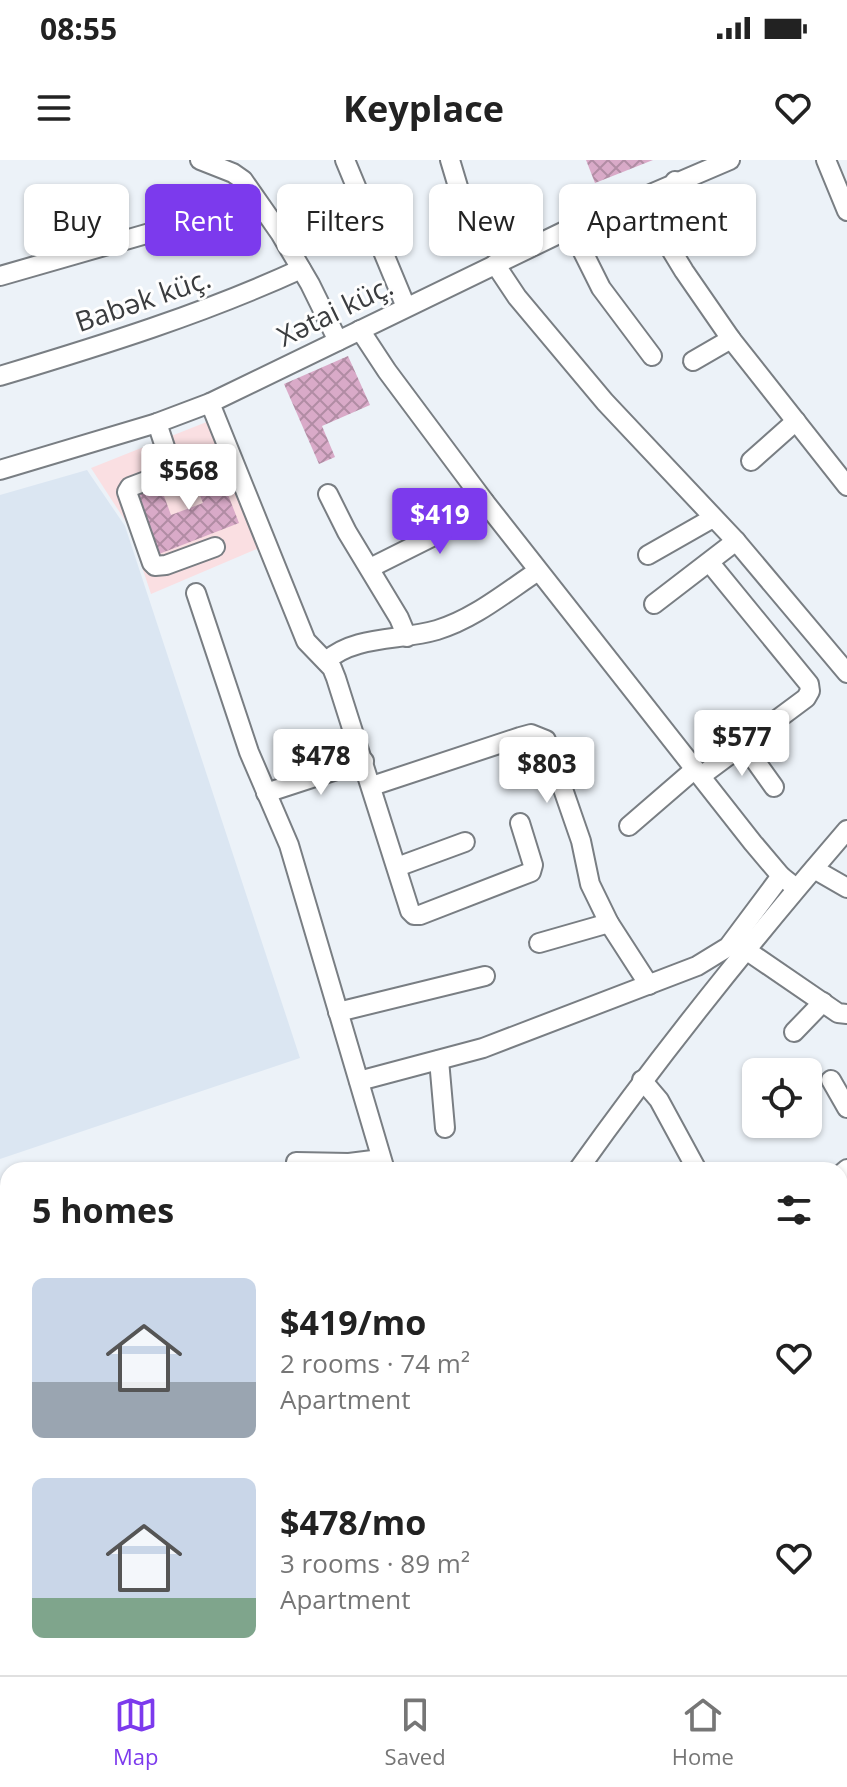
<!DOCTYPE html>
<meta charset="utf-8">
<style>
body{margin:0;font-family:"Open Sans",sans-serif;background:#f6f6f6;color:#222;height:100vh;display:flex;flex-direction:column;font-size:30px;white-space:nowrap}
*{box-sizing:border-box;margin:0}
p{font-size:26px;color:#767676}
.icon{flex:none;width:44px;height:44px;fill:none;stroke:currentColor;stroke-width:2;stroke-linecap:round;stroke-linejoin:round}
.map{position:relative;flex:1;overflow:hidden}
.side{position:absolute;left:0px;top:1002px;width:848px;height:514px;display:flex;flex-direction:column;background:#fff;border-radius:24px 24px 0 0;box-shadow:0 2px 6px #0004}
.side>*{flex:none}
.hud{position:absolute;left:24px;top:24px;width:800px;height:72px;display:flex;gap:16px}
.buttons{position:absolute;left:742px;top:898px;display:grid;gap:16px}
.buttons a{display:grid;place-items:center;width:80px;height:80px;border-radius:12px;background:#fff;box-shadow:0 2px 6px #0004;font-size:40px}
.price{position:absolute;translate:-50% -68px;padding:0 18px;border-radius:8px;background:#fff;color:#222;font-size:26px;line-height:52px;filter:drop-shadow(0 2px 4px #0008)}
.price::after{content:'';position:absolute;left:50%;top:48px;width:24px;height:18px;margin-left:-12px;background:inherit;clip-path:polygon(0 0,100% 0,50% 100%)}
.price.current{background:#7c3aed;color:#fff}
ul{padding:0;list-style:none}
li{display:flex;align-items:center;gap:24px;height:200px;padding:0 32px}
li span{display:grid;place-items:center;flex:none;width:224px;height:160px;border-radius:12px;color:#555}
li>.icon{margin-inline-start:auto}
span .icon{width:96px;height:96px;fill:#fffc;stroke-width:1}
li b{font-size:34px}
h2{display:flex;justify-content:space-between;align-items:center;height:96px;padding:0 32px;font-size:34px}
.chip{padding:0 28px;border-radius:12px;background:#fff;box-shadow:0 2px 6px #0004;font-size:28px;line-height:72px}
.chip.current{background:#7c3aed;color:#fff}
.status{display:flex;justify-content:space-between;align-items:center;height:56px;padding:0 40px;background:#fff;direction:ltr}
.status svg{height:22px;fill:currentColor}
header{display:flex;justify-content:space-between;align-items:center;height:104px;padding:0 32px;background:#fff;font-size:36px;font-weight:700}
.tab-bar{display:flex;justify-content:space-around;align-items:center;height:112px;border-top:2px solid #e0e0e0;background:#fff;font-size:22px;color:#767676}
.tab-bar a{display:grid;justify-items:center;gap:4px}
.tab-bar .current{color:#7c3aed}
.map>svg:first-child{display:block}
.built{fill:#dbe6f2}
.education{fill:#fadfe2}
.building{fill:url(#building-cross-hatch)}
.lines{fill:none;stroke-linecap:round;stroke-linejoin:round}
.minor-casing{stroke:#797e83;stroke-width:22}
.minor{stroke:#fff;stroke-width:18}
.labels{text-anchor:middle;stroke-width:6;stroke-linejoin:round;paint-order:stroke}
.street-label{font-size:28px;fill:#3b3d3f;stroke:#fefefe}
</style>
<div class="status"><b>08:55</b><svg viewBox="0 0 49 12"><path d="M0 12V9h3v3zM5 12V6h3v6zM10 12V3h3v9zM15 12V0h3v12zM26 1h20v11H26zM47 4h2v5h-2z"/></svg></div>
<header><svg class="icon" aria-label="menu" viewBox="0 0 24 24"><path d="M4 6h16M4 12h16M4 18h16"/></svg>Keyplace<svg class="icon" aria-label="heart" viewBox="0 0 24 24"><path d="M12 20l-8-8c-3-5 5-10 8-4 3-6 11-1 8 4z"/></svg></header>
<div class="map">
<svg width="847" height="1515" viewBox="0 0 847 1515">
<defs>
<pattern id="building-cross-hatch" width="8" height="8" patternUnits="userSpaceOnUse" patternTransform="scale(2)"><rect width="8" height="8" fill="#d9aac8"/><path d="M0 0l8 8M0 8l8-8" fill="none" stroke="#b18ca4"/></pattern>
</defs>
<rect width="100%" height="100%" fill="#ecf2f8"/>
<!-- built -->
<polygon class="built" points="87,310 125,366 300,898 0,999 0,335"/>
<!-- education -->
<polygon class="education" points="209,261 259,388 151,434 128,365 91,308"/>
<!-- building -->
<g class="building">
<polygon points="586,0 653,0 595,23"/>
<polygon points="348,196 370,245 322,266 335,297 319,304 284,224"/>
<polygon points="215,301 239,363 159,394 136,334 160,325 171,355 203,343 190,310"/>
</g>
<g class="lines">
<defs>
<g id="minor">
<polyline points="200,0 233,13 243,20 280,73 310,124 338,181"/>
<polyline points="345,0 406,147"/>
<polyline points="450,0 462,40"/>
<polyline points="826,0 847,51"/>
<polyline points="675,21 709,75"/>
<polyline points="639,37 684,111 731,179 847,326"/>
<polyline points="571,68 601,128 652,196"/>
<polyline points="495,104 517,137 605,242 736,381 847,513"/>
<polyline points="0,116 216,54 255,39"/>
<polyline points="360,170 387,211 484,341 753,683 781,716 796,728"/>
<polyline points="693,201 731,179"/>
<path d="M 0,216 C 103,185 203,154 301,109"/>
<polyline points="210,243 306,481 332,508 336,518 410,751 414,755 420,755 531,712 533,705 520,663"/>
<polyline points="157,263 171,305 167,313 130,327 127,332 152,403 155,406 166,405 215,387"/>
<polyline points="751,301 796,261"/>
<polyline points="0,310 157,263 210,243 571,68 730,0"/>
<polyline points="328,334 347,372 399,458 407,477"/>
<polyline points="648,395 713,358"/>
<polyline points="370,408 430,378 484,341"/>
<polyline points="196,433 249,592 289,685 385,1010"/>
<polyline points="654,444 736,381"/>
<path d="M 326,501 C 355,475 400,481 437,470 C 474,459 506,432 538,411"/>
<polyline points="744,585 774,627"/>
<polyline points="701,616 806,538 810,531 809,524 710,403"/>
<polyline points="372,626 520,577 531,574 546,580 581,681 590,724 609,763 649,825"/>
<polyline points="266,633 364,601"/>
<polyline points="629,666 695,609"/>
<polyline points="397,707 465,682"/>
<polyline points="814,709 847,728"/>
<polyline points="539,783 609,763"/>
<polyline points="746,790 838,853 847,854"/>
<polyline points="338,852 485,816"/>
<polyline points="794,872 823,842"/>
<polyline points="439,900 445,968"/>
<polyline points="642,920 659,940 697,1010"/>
<polyline points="831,920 847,948"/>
<polyline points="359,921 483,888 697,806 728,787 781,716"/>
<polyline points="296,1002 349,1003 381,999"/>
<path d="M 578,1010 C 662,892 753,779 847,670"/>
<polyline points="840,1015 847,1009"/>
<polyline points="0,1080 8,1078"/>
<polyline points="840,1143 847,1138"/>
<polyline points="0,1265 8,1283"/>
<polyline points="840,1360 847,1359"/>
<polyline points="0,1451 8,1447"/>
<polyline points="840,1452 847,1472"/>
<polyline points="97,1508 100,1515"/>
<polyline points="236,1508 238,1515"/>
<polyline points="441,1508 442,1515"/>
<polyline points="657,1508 658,1515"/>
</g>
</defs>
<!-- minor casing -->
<use href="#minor" class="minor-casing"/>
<!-- minor -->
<use href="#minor" class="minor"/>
</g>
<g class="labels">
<!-- street labels -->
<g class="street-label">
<text transform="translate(143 140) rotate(-19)" y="10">Babək küç.</text>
<text transform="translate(335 151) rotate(-26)" y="10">Xətai küç.</text>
</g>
</g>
</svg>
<div class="buttons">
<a><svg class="icon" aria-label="locate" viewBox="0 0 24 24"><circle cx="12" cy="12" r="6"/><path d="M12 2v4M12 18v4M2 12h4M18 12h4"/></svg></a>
</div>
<b class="price" style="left:189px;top:352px">$568</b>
<b class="price current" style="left:440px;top:396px">$419</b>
<b class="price" style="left:742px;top:618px">$577</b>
<b class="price" style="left:321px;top:637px">$478</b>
<b class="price" style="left:547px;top:645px">$803</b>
<div class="hud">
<a class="chip">Buy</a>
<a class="chip current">Rent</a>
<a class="chip">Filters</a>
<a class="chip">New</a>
<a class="chip">Apartment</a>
</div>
<section class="side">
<h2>5 homes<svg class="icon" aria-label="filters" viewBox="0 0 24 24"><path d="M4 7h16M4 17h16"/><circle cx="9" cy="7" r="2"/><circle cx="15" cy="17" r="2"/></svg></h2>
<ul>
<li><span style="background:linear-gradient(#c9d6e8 65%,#9aa5b1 0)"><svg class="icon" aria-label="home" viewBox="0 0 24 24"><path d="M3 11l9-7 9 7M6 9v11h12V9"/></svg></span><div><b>$419/mo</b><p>2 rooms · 74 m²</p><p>Apartment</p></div><svg class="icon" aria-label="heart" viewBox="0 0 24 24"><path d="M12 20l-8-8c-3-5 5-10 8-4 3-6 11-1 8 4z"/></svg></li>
<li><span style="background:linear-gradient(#c9d6e8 75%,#7fa58c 0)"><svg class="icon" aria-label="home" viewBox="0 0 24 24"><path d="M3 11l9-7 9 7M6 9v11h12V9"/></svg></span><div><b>$478/mo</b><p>3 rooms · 89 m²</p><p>Apartment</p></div><svg class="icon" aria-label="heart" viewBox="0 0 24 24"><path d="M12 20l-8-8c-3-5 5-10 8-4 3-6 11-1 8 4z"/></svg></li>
</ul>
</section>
</div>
<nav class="tab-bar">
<a class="current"><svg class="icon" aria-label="map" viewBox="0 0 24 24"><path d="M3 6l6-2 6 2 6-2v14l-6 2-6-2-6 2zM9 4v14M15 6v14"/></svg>Map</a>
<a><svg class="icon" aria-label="saved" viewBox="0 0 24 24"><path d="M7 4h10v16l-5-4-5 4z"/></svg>Saved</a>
<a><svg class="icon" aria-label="home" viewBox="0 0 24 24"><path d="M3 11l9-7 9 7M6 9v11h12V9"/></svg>Home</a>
</nav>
